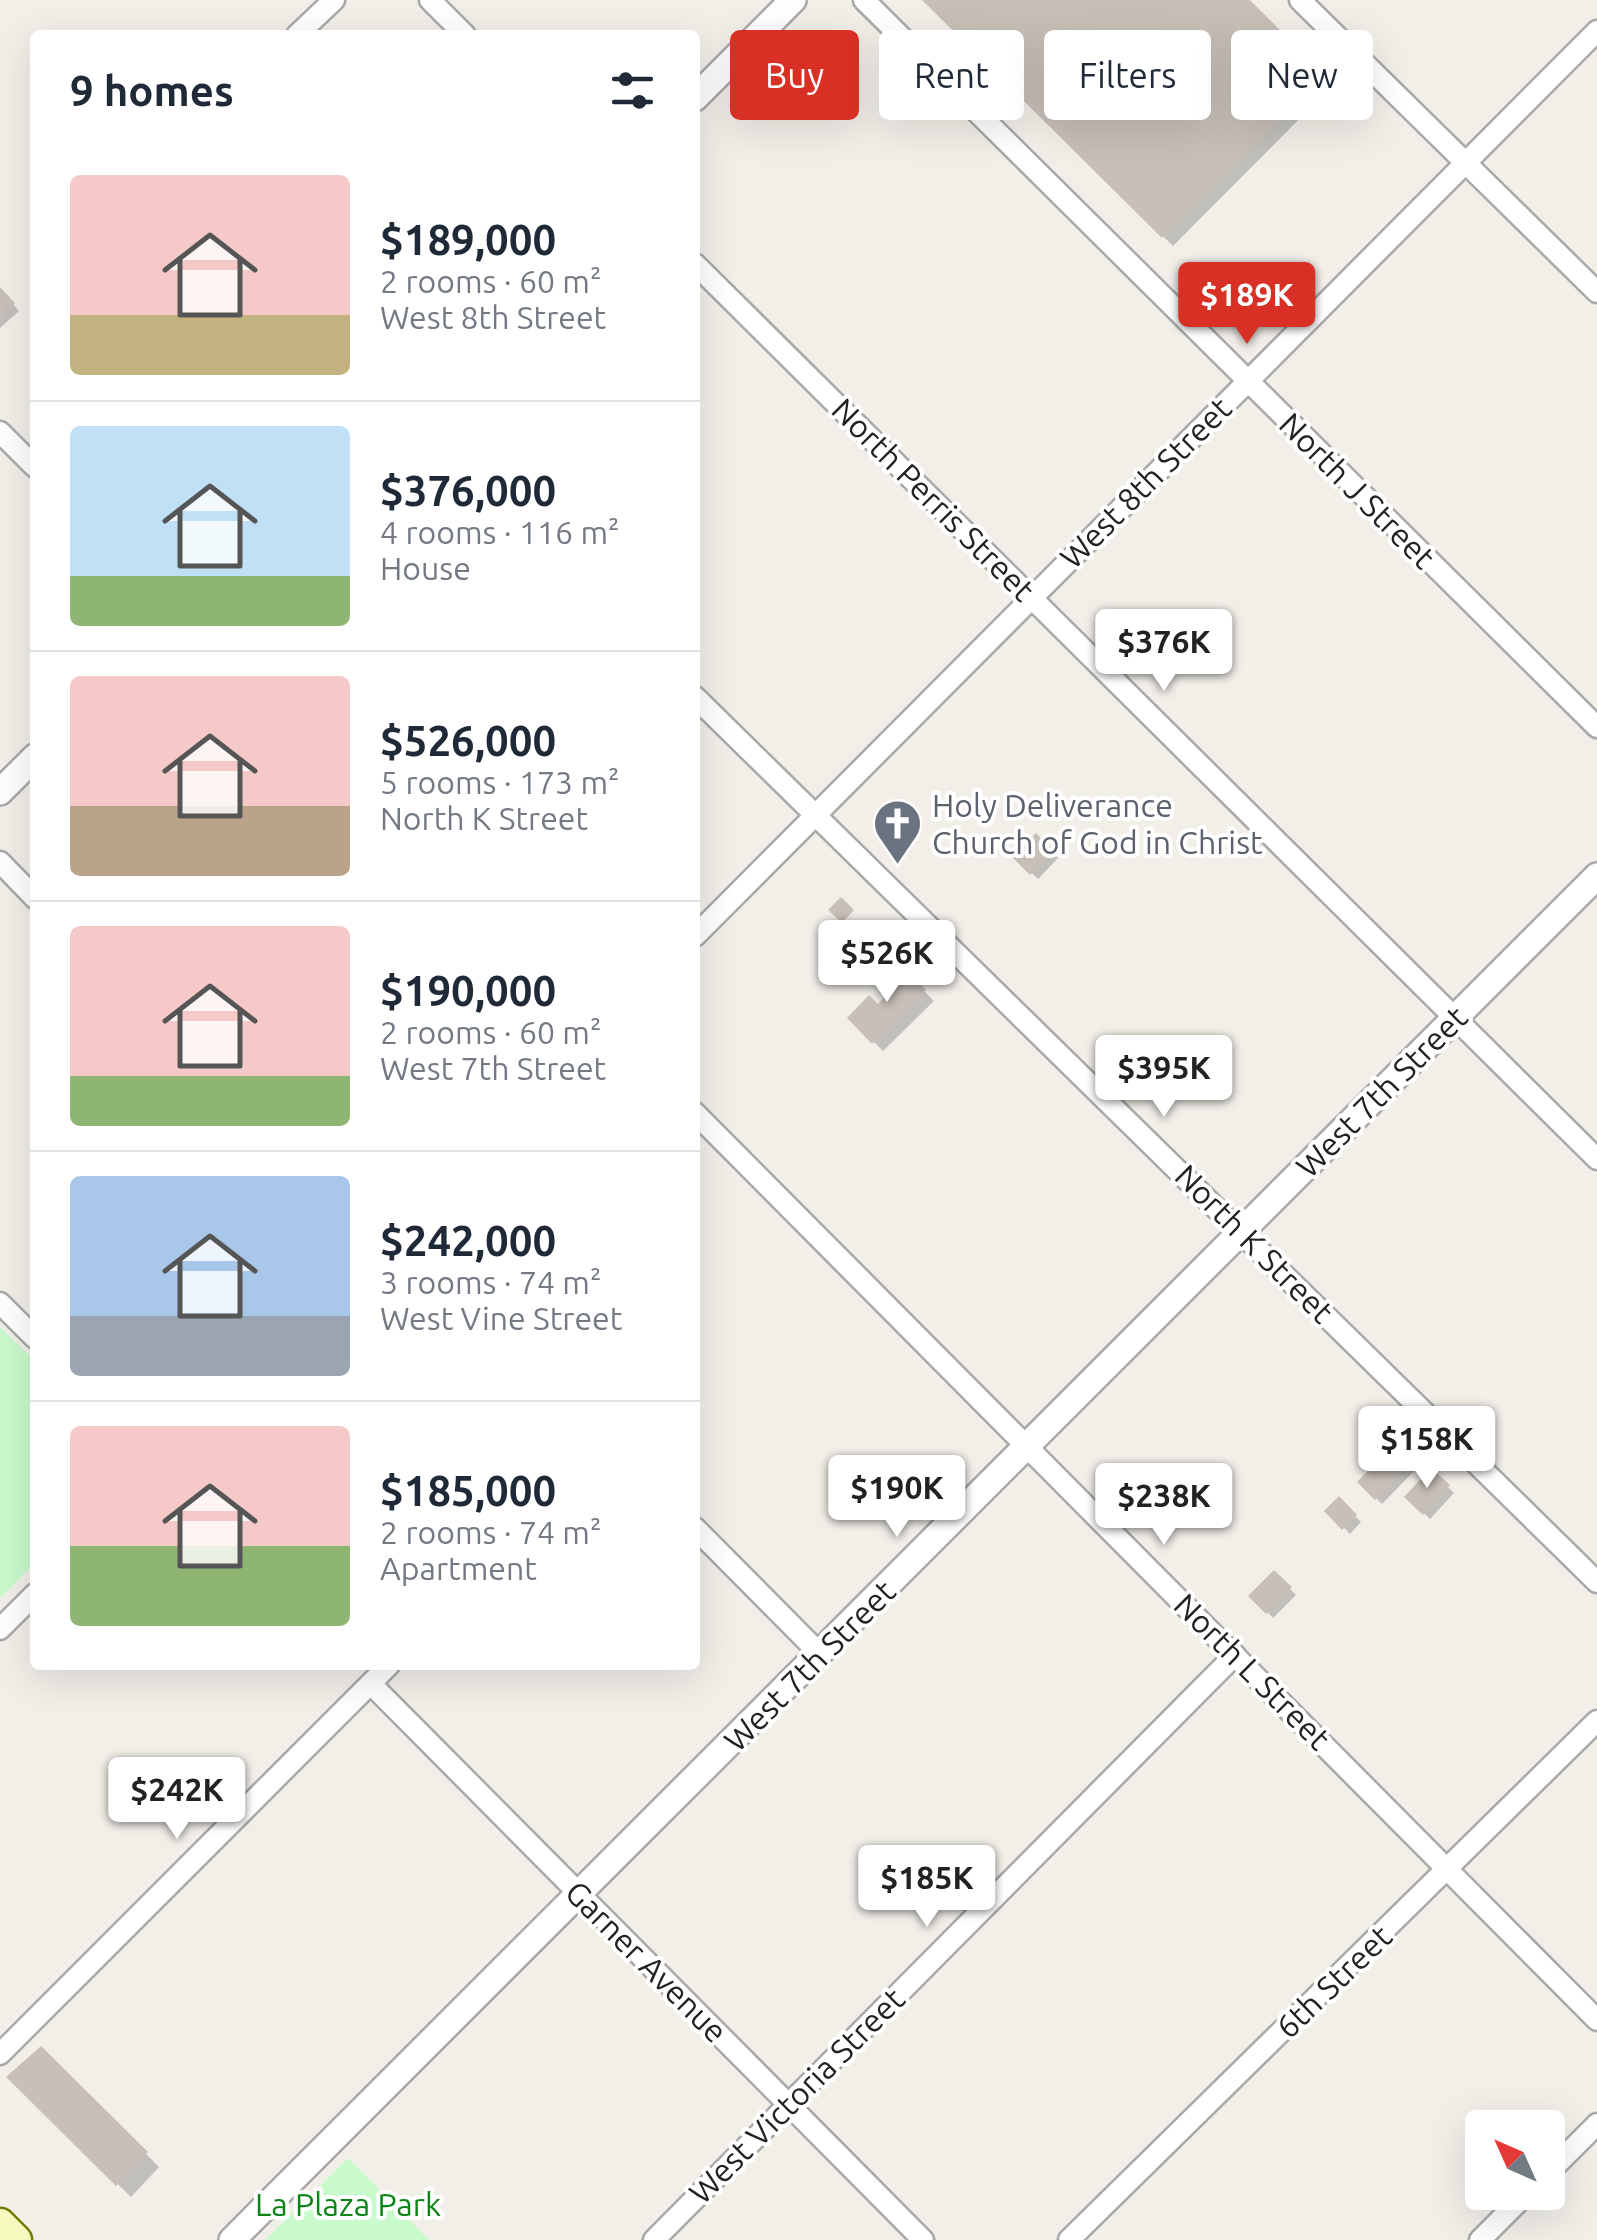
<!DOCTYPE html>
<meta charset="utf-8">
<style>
body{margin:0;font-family:Ubuntu,sans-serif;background:#f2f2f3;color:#1f2937;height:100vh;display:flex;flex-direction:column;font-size:38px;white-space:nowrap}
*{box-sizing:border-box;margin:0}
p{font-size:32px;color:#747a83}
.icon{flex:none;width:55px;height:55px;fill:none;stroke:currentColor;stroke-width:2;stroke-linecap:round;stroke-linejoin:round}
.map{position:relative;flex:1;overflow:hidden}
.side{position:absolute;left:30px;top:30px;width:670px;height:1640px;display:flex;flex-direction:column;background:#fff;border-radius:10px;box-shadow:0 10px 40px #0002}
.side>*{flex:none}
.banner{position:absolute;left:730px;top:30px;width:715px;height:90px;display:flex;gap:20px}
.needle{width:65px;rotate:315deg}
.buttons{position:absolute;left:1465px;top:2110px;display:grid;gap:20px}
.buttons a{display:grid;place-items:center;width:100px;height:100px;border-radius:10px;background:#fff;box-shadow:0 10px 40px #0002;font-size:50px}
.price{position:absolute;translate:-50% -85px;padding:0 22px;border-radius:10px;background:#fff;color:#222;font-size:32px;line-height:65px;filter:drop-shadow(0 2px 5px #0008)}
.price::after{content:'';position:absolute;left:50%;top:60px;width:30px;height:22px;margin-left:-15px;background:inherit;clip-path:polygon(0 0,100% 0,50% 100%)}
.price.current{background:#d93025;color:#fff}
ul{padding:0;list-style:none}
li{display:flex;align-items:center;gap:30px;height:250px;padding:0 40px}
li+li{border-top:2px solid #e0e1e3}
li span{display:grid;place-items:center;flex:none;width:280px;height:200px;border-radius:10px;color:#555}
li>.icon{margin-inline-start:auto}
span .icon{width:120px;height:120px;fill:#fffc;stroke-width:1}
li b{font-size:42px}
h2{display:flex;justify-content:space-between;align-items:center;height:120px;padding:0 40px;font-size:42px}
.tag{padding:0 35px;border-radius:10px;background:#fff;box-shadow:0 10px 40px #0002;font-size:35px;line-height:90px}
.tag.current{background:#d93025;color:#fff}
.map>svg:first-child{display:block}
.park{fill:#c8facc}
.shadow{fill:#0003}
.building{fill:#c7bfb8}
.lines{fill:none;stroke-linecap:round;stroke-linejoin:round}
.minor-casing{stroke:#a9a9a9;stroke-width:25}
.tertiary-casing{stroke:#a9a9a9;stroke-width:30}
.secondary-casing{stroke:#707d05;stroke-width:35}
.minor{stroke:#fff;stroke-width:20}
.tertiary{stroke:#fff;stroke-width:25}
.secondary{stroke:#f7fabf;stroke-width:30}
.labels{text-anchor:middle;stroke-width:8;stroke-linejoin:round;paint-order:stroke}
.street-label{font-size:32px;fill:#222;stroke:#fff}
.worship-label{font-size:32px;fill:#5b616d;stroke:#fff;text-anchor:start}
.park-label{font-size:32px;fill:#0c8416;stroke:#fff}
</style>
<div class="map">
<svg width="1597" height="2240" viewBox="0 0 1597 2240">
<rect width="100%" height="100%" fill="#f2efe9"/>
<!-- park -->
<g class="park">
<polygon points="0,1327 35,1361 35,1563 0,1598"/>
<polygon points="348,2158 429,2240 265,2240"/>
</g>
<!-- shadow -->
<g class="shadow">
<polygon points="926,0 1246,0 1332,86 1173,246"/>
<polygon points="0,290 19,311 0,328"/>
<polygon points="1036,836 1058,858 1038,879 1015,857"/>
<polygon points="902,969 934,1001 883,1051 850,1018 877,1007 891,994"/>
<polygon points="1400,1442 1422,1463 1382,1504 1360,1482"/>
<polygon points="1431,1471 1454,1493 1430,1519 1407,1497"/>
<polygon points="1339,1500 1361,1522 1350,1534 1328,1511"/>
<polygon points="1274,1573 1296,1595 1273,1618 1252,1596"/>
<polygon points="41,2049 159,2167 131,2197 10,2078"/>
</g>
<!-- building -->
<g class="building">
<polygon points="922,0 1250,0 1325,75 1162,238"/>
<polygon points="0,287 15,303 0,317"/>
<polygon points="1036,833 1054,851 1030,875 1012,857"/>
<polygon points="841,897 854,910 842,923 828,910"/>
<polygon points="902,965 926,990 872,1044 847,1018 869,995 878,1004 887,994 880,986"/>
<polygon points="1400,1438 1418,1456 1375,1500 1357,1482"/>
<polygon points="1431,1468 1450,1485 1423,1515 1404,1497"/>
<polygon points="1339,1496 1357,1515 1342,1530 1324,1511"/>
<polygon points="1274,1570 1292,1587 1266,1614 1248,1596"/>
<polygon points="41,2046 148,2152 116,2186 6,2077"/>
</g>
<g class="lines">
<defs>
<g id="minor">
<polyline points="430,0 465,35"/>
<polyline points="864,0 1597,727"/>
<polyline points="1300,0 1597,292"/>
<polyline points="297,35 334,0"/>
<polyline points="695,264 1597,1159"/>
<polyline points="0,432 35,467"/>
<polyline points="695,697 1597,1582"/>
<polyline points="0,862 35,898"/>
<polyline points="695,936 1597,31"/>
<polyline points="695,1113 1597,2020"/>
<polyline points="0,1303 35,1338"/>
<polyline points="695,1528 821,1655"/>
<polyline points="0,1629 35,1594"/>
<polyline points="371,1684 923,2240"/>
<polyline points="0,2054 389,1665"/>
<polyline points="1548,2173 1597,2124"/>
<polyline points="654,2240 1235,1655"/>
<polyline points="1069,2240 1597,1721"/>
<polyline points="1480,2240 1528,2192"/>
</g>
<g id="tertiary">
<polyline points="695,98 793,0"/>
<polyline points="0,792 35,757"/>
<polyline points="232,2240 1597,876"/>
</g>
<polyline id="secondary" points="0,2224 16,2240"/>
</defs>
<!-- minor casing -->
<use href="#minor" class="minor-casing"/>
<!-- tertiary casing -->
<use href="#tertiary" class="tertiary-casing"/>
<!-- secondary casing -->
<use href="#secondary" class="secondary-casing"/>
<!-- minor -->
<use href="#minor" class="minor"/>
<!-- tertiary -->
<use href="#tertiary" class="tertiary"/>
<!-- secondary -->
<use href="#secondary" class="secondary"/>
</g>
<!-- icons -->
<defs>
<symbol id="church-pin" viewBox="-11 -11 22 30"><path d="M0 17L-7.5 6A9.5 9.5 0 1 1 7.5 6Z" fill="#6b7280" stroke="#fff"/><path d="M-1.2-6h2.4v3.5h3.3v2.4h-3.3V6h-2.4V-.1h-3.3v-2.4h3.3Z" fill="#fff"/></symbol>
</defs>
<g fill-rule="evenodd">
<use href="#church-pin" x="870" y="796" width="55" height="75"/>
</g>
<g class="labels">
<!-- street labels -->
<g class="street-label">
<text transform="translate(1146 483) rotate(-45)" y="11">West 8th Street</text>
<text transform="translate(1357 491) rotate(45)" y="11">North J Street</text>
<text transform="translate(933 500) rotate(45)" y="11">North Perris Street</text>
<text transform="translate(1382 1092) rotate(-45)" y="11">West 7th Street</text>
<text transform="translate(1254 1244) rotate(45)" y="11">North K Street</text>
<text transform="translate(810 1666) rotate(-45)" y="11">West 7th Street</text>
<text transform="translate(1252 1672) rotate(45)" y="11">North L Street</text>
<text transform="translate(646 1962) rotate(45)" y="11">Garner Avenue</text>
<text transform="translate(1334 1982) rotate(-44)" y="11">6th Street</text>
<text transform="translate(797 2096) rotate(-45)" y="11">West Victoria Street</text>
</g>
<!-- worship labels -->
<g class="worship-label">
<text x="932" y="817">Holy Deliverance<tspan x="932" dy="37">Church of God in Christ</tspan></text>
</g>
<!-- park labels -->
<g class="park-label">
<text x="348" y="2216">La Plaza Park</text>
</g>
</g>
</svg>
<div class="buttons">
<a><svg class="needle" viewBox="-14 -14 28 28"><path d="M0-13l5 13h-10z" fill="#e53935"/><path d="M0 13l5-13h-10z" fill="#747a83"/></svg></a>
</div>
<b class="price current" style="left:1247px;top:347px">$189K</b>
<b class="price" style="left:1164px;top:694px">$376K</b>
<b class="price" style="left:887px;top:1005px">$526K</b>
<b class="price" style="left:1164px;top:1120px">$395K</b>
<b class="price" style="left:1427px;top:1491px">$158K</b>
<b class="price" style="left:897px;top:1540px">$190K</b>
<b class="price" style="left:1164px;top:1548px">$238K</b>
<b class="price" style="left:177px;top:1842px">$242K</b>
<b class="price" style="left:927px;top:1930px">$185K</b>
<div class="banner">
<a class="tag current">Buy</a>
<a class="tag">Rent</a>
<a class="tag">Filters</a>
<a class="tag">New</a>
</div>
<section class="side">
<h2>9 homes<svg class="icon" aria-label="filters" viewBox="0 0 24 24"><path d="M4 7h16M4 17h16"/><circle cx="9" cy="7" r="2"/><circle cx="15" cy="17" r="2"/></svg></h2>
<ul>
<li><span style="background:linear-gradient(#f6c9c9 70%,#c2b280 0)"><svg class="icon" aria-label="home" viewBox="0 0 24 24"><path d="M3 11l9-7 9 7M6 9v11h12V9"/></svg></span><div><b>$189,000</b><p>2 rooms · 60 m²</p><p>West 8th Street</p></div></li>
<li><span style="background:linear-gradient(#bfe0f5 75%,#8fb573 0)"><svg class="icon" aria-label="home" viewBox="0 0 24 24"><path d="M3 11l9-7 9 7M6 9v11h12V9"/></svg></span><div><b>$376,000</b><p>4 rooms · 116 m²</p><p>House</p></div></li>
<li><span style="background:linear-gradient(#f6c9c9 65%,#b9a48a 0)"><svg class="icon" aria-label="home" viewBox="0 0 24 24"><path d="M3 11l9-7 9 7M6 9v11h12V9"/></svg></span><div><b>$526,000</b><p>5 rooms · 173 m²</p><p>North K Street</p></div></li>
<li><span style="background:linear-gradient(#f6c9c9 75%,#8fb573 0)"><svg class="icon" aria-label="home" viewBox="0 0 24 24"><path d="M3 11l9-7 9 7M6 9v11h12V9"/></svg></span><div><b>$190,000</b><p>2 rooms · 60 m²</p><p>West 7th Street</p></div></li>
<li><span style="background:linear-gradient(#a9c7e8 70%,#9aa5b1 0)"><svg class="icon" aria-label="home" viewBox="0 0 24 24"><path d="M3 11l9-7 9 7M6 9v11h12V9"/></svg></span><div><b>$242,000</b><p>3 rooms · 74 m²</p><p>West Vine Street</p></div></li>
<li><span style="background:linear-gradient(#f6c9c9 60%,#8fb573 0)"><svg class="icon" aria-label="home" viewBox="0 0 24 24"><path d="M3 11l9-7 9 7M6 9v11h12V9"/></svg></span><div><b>$185,000</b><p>2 rooms · 74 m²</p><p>Apartment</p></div></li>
</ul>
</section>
</div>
